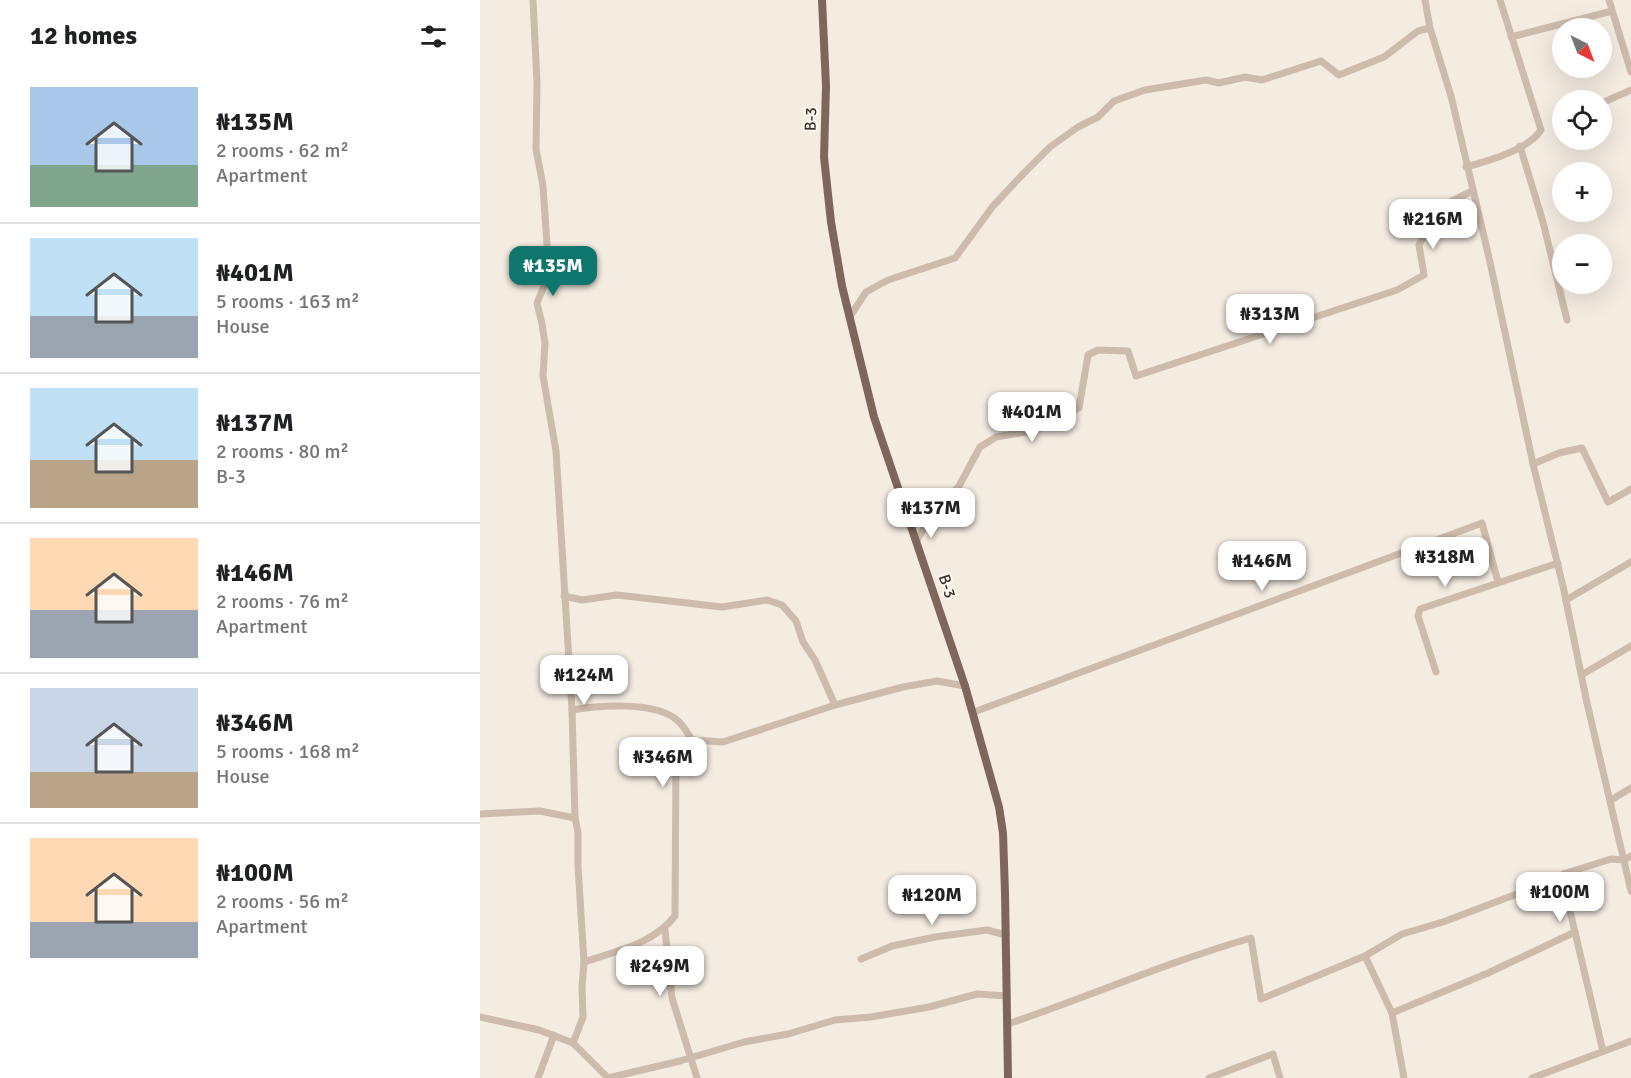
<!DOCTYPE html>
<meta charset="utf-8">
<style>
body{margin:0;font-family:Signika,sans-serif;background:#f6f6f6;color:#202124;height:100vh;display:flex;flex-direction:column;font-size:22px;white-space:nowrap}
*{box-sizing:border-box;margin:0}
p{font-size:20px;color:#757577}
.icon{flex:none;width:33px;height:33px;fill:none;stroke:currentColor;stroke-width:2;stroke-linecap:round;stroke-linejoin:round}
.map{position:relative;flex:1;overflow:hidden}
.details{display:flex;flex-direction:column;background:#fff;width:480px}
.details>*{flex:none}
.needle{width:39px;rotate:138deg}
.tools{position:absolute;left:1072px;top:18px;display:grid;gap:12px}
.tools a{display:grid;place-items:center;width:60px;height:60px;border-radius:50%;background:#fff;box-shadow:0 6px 24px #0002;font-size:30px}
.price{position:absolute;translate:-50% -51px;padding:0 14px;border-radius:12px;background:#fff;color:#222;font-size:20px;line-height:39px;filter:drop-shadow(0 2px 3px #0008)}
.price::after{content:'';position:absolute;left:50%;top:36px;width:18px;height:14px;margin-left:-9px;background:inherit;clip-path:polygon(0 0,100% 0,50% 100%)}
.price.active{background:#0f766e;color:#fff}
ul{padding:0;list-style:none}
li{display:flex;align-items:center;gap:18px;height:150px;padding:0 30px}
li+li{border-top:2px solid #e0e0e0}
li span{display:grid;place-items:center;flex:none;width:168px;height:120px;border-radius:0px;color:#555}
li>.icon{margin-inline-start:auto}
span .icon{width:72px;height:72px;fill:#fffc;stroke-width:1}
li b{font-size:26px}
h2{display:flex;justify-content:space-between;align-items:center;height:72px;padding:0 30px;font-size:26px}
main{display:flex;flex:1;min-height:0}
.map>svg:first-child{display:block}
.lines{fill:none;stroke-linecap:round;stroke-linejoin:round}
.minor{stroke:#cdbbac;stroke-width:7}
.major{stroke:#7d675c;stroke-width:8}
.labels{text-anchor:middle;stroke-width:4.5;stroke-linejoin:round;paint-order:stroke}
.street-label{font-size:16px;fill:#3b302b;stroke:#fbf5ee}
</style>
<main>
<section class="details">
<h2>12 homes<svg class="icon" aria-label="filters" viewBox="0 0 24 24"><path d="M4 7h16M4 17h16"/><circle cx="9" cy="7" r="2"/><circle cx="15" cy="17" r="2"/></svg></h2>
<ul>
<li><span style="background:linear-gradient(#a9c7e8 65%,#7fa58c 0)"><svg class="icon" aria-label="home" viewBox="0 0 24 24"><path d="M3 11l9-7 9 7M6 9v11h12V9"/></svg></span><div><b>₦135M</b><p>2 rooms · 62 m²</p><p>Apartment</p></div></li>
<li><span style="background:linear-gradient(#bfe0f5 65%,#9aa5b1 0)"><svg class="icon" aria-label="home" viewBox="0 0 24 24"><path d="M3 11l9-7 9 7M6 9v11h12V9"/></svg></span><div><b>₦401M</b><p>5 rooms · 163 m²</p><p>House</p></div></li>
<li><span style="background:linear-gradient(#bfe0f5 60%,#b9a48a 0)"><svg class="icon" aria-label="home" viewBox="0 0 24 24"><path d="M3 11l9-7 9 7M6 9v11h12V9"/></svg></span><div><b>₦137M</b><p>2 rooms · 80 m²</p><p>B-3</p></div></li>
<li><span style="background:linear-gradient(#ffd9b3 60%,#9aa5b1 0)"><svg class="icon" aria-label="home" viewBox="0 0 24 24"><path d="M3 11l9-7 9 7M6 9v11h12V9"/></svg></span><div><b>₦146M</b><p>2 rooms · 76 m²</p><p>Apartment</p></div></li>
<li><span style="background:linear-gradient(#c9d6e8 70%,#b9a48a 0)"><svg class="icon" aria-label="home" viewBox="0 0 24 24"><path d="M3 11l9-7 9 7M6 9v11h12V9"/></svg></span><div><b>₦346M</b><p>5 rooms · 168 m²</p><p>House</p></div></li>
<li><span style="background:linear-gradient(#ffd9b3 70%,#9aa5b1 0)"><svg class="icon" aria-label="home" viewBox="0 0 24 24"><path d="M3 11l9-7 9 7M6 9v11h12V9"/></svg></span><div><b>₦100M</b><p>2 rooms · 56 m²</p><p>Apartment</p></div></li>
</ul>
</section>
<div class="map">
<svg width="1151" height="1078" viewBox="0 0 1151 1078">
<rect width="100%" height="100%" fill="#f4ebe1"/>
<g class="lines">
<!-- minor -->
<g class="minor">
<polyline points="53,0 57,83 56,149 63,186 69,274 57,303 62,324 65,343 63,376 76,451 92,710 95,818 98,832 98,866 104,962 102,987 103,1017 93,1043"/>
<polyline points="945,0 950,28 971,96 1010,262 1053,464 1083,586 1107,703 1151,891"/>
<polyline points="1129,0 1151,72"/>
<polyline points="1031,37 1132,11"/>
<polyline points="1105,94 1108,100"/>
<polyline points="1122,103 1151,90"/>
<polyline points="1040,146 1063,222 1087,320"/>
<path d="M 986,167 C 1008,161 1048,150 1061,130 L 1020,0"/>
<polyline points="371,315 386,292 408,280 475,258 513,206 543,174 570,147 598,127 618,117 634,101 665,90 726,80 739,83 765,77 782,80 841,61 859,75 904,57 938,31 950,28"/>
<polyline points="1053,464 1079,453 1102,448 1128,502 1151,489"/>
<polyline points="437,540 450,518 479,486 500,447 516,437 557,430 599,408 608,355 618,350 648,351 656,376 917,290 944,275 939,245 962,206 992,191"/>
<polyline points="84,596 102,600 137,595 242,607 287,600 302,605 316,621 323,642 335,660 355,705 423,687 457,681 485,686"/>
<polyline points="1086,600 1151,562"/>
<polyline points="956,672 938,616 940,609 1078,563"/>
<polyline points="1103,674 1151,646"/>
<path d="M 92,710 C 119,705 177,701 198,721 C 204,726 208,734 212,740"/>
<polyline points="494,712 1002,523 1018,582"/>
<polyline points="1131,800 1151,788"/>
<polyline points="0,814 60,811 95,818"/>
<polyline points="185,930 192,998 217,1078"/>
<polyline points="885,956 922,934 963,922 1082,877"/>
<polyline points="381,959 412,946 455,937 507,930 526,935"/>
<path d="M 104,962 C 137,951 173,944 195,916 L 196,757 L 212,740 L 243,742 L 355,705"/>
<polyline points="912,1013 1008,973 1095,932"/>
<polyline points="0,1017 59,1030 93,1043 128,1078 200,1061 264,1042 308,1034 355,1020 391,1017 449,1007 497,994 527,996"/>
<path d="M 528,1024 C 610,996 688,962 771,938 L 781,999 L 885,956 L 912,1013 L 924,1078"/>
<polyline points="1123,1051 1082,877 1083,874 1131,859 1144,860 1151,856"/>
<polyline points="58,1078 74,1035"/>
<polyline points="729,1078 793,1054 800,1078"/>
<polyline points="1052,1078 1151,1041"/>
</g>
<!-- major -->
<polyline class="major" points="342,0 346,86 344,157 351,222 362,286 394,417 485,686 519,807 523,833 525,893 528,1078"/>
</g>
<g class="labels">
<!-- street labels -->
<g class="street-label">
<text transform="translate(330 119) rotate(-88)" y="6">B-3</text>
<text transform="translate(468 586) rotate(72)" y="6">B-3</text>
</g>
</g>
</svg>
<div class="tools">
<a><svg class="needle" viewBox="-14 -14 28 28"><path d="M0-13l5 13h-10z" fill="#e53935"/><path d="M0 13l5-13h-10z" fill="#757577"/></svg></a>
<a><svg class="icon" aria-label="locate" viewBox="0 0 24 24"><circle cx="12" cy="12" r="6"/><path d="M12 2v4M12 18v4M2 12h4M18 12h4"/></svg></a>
<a>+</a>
<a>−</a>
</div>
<b class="price" style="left:953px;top:250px">₦216M</b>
<b class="price active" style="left:73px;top:297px">₦135M</b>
<b class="price" style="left:790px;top:345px">₦313M</b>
<b class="price" style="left:552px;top:443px">₦401M</b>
<b class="price" style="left:451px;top:539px">₦137M</b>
<b class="price" style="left:965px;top:588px">₦318M</b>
<b class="price" style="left:782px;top:592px">₦146M</b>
<b class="price" style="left:104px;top:706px">₦124M</b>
<b class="price" style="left:183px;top:788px">₦346M</b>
<b class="price" style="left:1080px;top:923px">₦100M</b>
<b class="price" style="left:452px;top:926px">₦120M</b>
<b class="price" style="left:180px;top:997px">₦249M</b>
</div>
</main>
